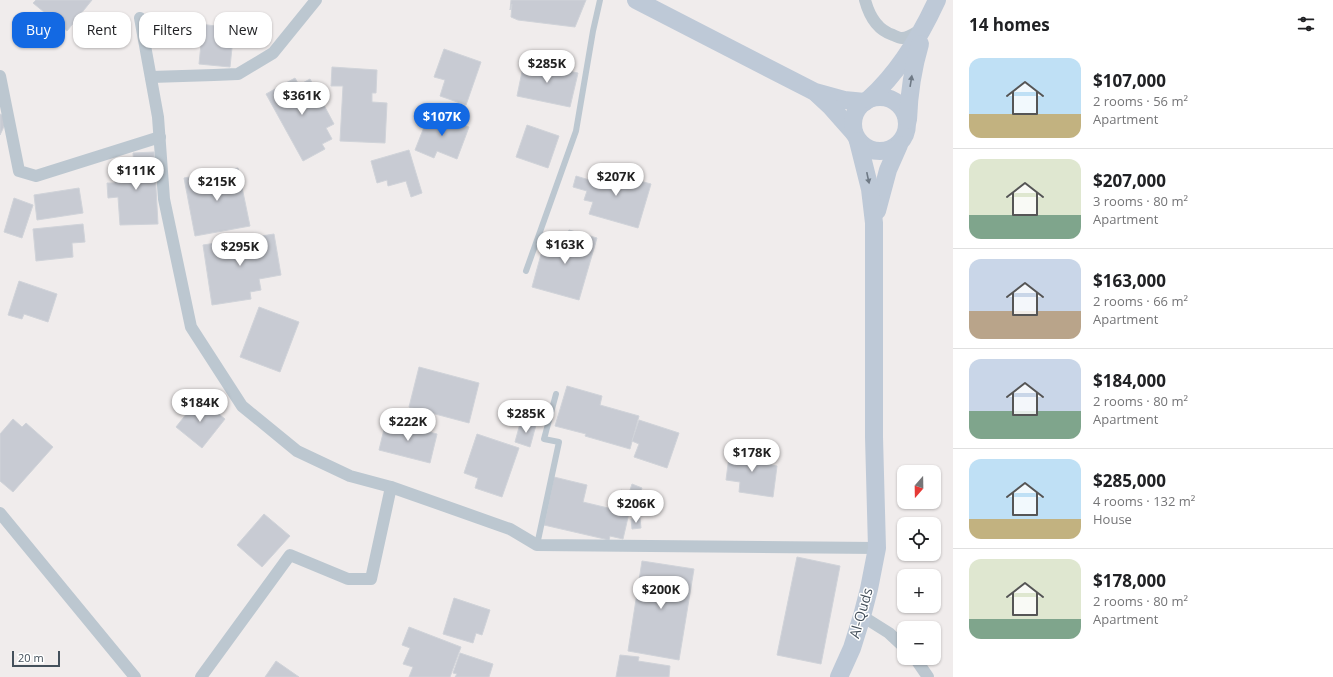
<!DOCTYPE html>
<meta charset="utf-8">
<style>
body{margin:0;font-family:"Open Sans",sans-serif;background:#f2f2f2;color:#202124;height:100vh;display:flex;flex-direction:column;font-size:15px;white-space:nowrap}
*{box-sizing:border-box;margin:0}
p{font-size:13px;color:#757577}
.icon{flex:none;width:22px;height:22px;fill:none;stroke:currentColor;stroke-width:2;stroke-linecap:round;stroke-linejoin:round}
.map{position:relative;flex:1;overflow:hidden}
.sheet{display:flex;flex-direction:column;background:#fff;width:380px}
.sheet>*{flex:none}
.guide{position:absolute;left:12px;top:12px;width:380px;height:36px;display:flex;gap:8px}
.needle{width:26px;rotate:200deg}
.fabs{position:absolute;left:897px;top:465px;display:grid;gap:8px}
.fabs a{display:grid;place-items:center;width:44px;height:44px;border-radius:8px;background:#fff;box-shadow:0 1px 3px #0004;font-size:20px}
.scale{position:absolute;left:12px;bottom:10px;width:48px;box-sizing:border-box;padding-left:4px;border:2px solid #44505b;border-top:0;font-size:11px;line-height:14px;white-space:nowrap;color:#44505b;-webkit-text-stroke:3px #fff;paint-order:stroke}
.price{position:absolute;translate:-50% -34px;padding:0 9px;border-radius:14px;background:#fff;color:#222;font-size:13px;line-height:26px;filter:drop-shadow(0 1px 2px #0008)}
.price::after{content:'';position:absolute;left:50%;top:24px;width:12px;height:9px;margin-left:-6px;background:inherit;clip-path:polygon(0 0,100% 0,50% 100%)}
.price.current{background:#1369e3;color:#fff}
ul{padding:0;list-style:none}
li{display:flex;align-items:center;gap:12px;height:100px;padding:0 16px}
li+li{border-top:1px solid #e0e0e0}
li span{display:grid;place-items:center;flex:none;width:112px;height:80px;border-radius:12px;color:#555}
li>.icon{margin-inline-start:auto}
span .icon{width:48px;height:48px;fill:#fffc;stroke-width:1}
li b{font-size:17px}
h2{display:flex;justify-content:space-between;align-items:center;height:48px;padding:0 16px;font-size:17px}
.pill{padding:0 14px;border-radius:12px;background:#fff;box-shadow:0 1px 3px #0004;font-size:14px;line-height:36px}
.pill.current{background:#1369e3;color:#fff}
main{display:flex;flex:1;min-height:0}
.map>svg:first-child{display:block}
.building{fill:#c8cbd3;stroke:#d0d3d9}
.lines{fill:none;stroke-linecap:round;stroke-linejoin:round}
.lane{stroke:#bcc7d0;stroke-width:6}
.street{stroke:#bcc7d0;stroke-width:12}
.secondary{stroke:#bec9d7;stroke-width:18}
.oneway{fill:#6f7a86}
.labels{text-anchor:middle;stroke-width:3;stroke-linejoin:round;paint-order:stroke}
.street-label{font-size:14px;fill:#44505b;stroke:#fff}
</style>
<main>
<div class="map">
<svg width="953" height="677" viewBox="0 0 953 677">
<rect width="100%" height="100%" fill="#f0ecec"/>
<!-- building -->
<g class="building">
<polygon points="36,0 92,0 67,31 33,3"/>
<polygon points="511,0 586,0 575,27 518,20 511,17 512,4 510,10"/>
<polygon points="199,24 234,28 230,67 199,64 201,44 197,44"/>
<polygon points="444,49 481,62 466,105 440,96 445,80 434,77"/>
<polygon points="524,62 578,73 570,107 517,96"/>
<polygon points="332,67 377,70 376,93 372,93 372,102 387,103 385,143 340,141 343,86 331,86"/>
<polygon points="295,78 299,85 310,79 334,124 326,128 332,139 322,144 325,149 303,161 266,94"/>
<polygon points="430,112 469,127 457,159 437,151 434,158 415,150"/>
<polygon points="0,114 8,118 0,135"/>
<polygon points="527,125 559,136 548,168 516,157"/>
<polygon points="409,150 422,193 411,197 406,181 388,186 387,180 377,183 371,161"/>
<polygon points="154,152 158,224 120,225 118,197 108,198 107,183 115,183 114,167 134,166 133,153"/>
<polygon points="238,168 250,226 195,236 184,178"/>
<polygon points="600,170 651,184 638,228 589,214 593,202 584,200 587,191 573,187 576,176 596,182"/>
<polygon points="79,188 83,213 37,220 34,195"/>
<polygon points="14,198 33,205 22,238 4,232"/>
<polygon points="83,224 85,242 72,243 73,257 36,261 33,229"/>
<polygon points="569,230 597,238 579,300 532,287 545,240 564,246"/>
<polygon points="274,234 281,275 259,279 261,290 250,292 251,299 212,305 203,245"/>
<polygon points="19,281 57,294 48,322 24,314 22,319 8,315"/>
<polygon points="259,307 299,322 280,372 240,357"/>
<polygon points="419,367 479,383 469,423 409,407"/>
<polygon points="567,386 602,396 600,405 639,416 630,449 585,436 586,434 555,426"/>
<polygon points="199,398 225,419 202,448 176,427"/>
<polygon points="13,419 22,427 26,423 53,447 13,492 0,481 0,434"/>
<polygon points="521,420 536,425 530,447 515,442"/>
<polygon points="639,420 679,433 667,468 634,457 639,444 632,441"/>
<polygon points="386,421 437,434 430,463 379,450"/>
<polygon points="477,434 519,448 502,497 475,488 478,478 464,473"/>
<polygon points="730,449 767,455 766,464 777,466 773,497 739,492 740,482 726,480"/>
<polygon points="554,477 587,485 583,502 629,513 623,539 610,536 609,540 544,525"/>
<polygon points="632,484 642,488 635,505 626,502 624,508 615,505 621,490 629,493"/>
<polygon points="264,514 290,536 262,567 237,545"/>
<polygon points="640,518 641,528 632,529 631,519"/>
<polygon points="797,557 840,566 821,664 777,655"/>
<polygon points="642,561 694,569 679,660 628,651"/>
<polygon points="454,598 490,610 482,635 476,633 473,643 443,634"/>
<polygon points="409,627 461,647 450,677 409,677 413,667 403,664 410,648 402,645"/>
<polygon points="460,653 493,664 489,677 455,677 457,674 453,673"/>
<polygon points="620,655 639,657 638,661 670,666 669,677 616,677"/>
<polygon points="276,661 299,677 265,677"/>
</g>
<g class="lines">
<!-- lane -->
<g class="lane">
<polyline points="526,271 576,131 593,31 600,0"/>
<polyline points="537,545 559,442 544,439 556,394"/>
</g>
<!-- street -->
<g class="street">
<path d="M 865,0 C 869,15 877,30 893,35 C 895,36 899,38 902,38 C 909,38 916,32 922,29"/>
<polyline points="140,18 158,117 164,199 191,327 242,406 297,451 350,476 391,487 510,529 537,545 877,548"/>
<polyline points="0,76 19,171 36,176 160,137"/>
<polyline points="151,77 214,75 238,74 273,53 316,0"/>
<polyline points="0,513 135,677"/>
<polyline points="862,616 889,633 904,647"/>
<polyline points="915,658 928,677"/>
<polyline points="201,677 290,555 348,579 371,579 391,487"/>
</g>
<!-- secondary -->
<g class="secondary">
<polyline points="636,0 815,92 844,100 865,102"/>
<polyline points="817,94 831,107 854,133"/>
<circle cx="880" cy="124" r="27"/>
<path d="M 869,99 C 899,72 920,37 937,0"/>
<path d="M 908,120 C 909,92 912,71 920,44"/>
<polyline points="877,211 888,170 899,145"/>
<polyline points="839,677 852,648 862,616 869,589 877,548 874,437 874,223 870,189 858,141"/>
</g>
</g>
<!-- one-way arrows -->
<defs><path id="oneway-solid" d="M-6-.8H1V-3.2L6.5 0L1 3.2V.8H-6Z"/></defs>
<g class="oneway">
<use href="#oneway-solid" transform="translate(911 81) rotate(-81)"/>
<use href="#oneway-solid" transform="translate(868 178) rotate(78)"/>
</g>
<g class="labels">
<!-- street labels -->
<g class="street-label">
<text transform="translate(861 613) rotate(-74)" y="5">Al-Quds</text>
</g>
</g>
</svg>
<div class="fabs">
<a><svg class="needle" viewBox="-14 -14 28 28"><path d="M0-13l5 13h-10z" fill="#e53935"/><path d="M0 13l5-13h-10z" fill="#757577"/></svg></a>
<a><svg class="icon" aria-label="locate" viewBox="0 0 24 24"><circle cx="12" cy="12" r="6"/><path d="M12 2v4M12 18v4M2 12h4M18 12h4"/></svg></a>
<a>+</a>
<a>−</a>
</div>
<div class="scale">20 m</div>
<b class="price" style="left:547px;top:84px">$285K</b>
<b class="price" style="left:302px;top:116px">$361K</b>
<b class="price current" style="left:442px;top:137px">$107K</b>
<b class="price" style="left:136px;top:191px">$111K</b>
<b class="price" style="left:616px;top:197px">$207K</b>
<b class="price" style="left:217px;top:202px">$215K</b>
<b class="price" style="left:565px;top:265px">$163K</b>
<b class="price" style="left:240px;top:267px">$295K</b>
<b class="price" style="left:200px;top:423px">$184K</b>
<b class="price" style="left:526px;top:434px">$285K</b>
<b class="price" style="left:408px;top:442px">$222K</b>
<b class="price" style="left:752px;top:473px">$178K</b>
<b class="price" style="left:636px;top:524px">$206K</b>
<b class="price" style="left:661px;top:610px">$200K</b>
<div class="guide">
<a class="pill current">Buy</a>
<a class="pill">Rent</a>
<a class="pill">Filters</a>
<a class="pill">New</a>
</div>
</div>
<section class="sheet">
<h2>14 homes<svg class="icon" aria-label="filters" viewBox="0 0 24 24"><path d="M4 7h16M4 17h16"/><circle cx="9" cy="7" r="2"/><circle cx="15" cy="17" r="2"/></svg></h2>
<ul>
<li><span style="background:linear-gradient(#bfe0f5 70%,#c2b280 0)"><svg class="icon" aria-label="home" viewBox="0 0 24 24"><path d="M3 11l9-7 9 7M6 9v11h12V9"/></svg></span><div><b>$107,000</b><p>2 rooms · 56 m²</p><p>Apartment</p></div></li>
<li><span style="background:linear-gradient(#dfe7d0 70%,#7fa58c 0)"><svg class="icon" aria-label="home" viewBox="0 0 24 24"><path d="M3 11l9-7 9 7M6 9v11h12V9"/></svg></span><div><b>$207,000</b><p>3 rooms · 80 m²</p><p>Apartment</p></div></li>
<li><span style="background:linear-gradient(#c9d6e8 65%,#b9a48a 0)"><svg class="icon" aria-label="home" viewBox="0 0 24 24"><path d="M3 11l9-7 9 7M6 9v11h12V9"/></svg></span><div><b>$163,000</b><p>2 rooms · 66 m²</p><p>Apartment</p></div></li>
<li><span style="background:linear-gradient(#c9d6e8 65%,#7fa58c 0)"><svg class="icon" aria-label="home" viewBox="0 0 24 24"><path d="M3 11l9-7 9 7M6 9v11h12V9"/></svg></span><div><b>$184,000</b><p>2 rooms · 80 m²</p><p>Apartment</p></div></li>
<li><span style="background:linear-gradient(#bfe0f5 75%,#c2b280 0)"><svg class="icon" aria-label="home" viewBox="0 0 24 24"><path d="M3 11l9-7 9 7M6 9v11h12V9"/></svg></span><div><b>$285,000</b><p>4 rooms · 132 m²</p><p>House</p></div></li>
<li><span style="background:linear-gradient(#dfe7d0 75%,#7fa58c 0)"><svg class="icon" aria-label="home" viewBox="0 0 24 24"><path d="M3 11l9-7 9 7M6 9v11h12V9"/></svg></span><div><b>$178,000</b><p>2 rooms · 80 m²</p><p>Apartment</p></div></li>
</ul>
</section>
</main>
